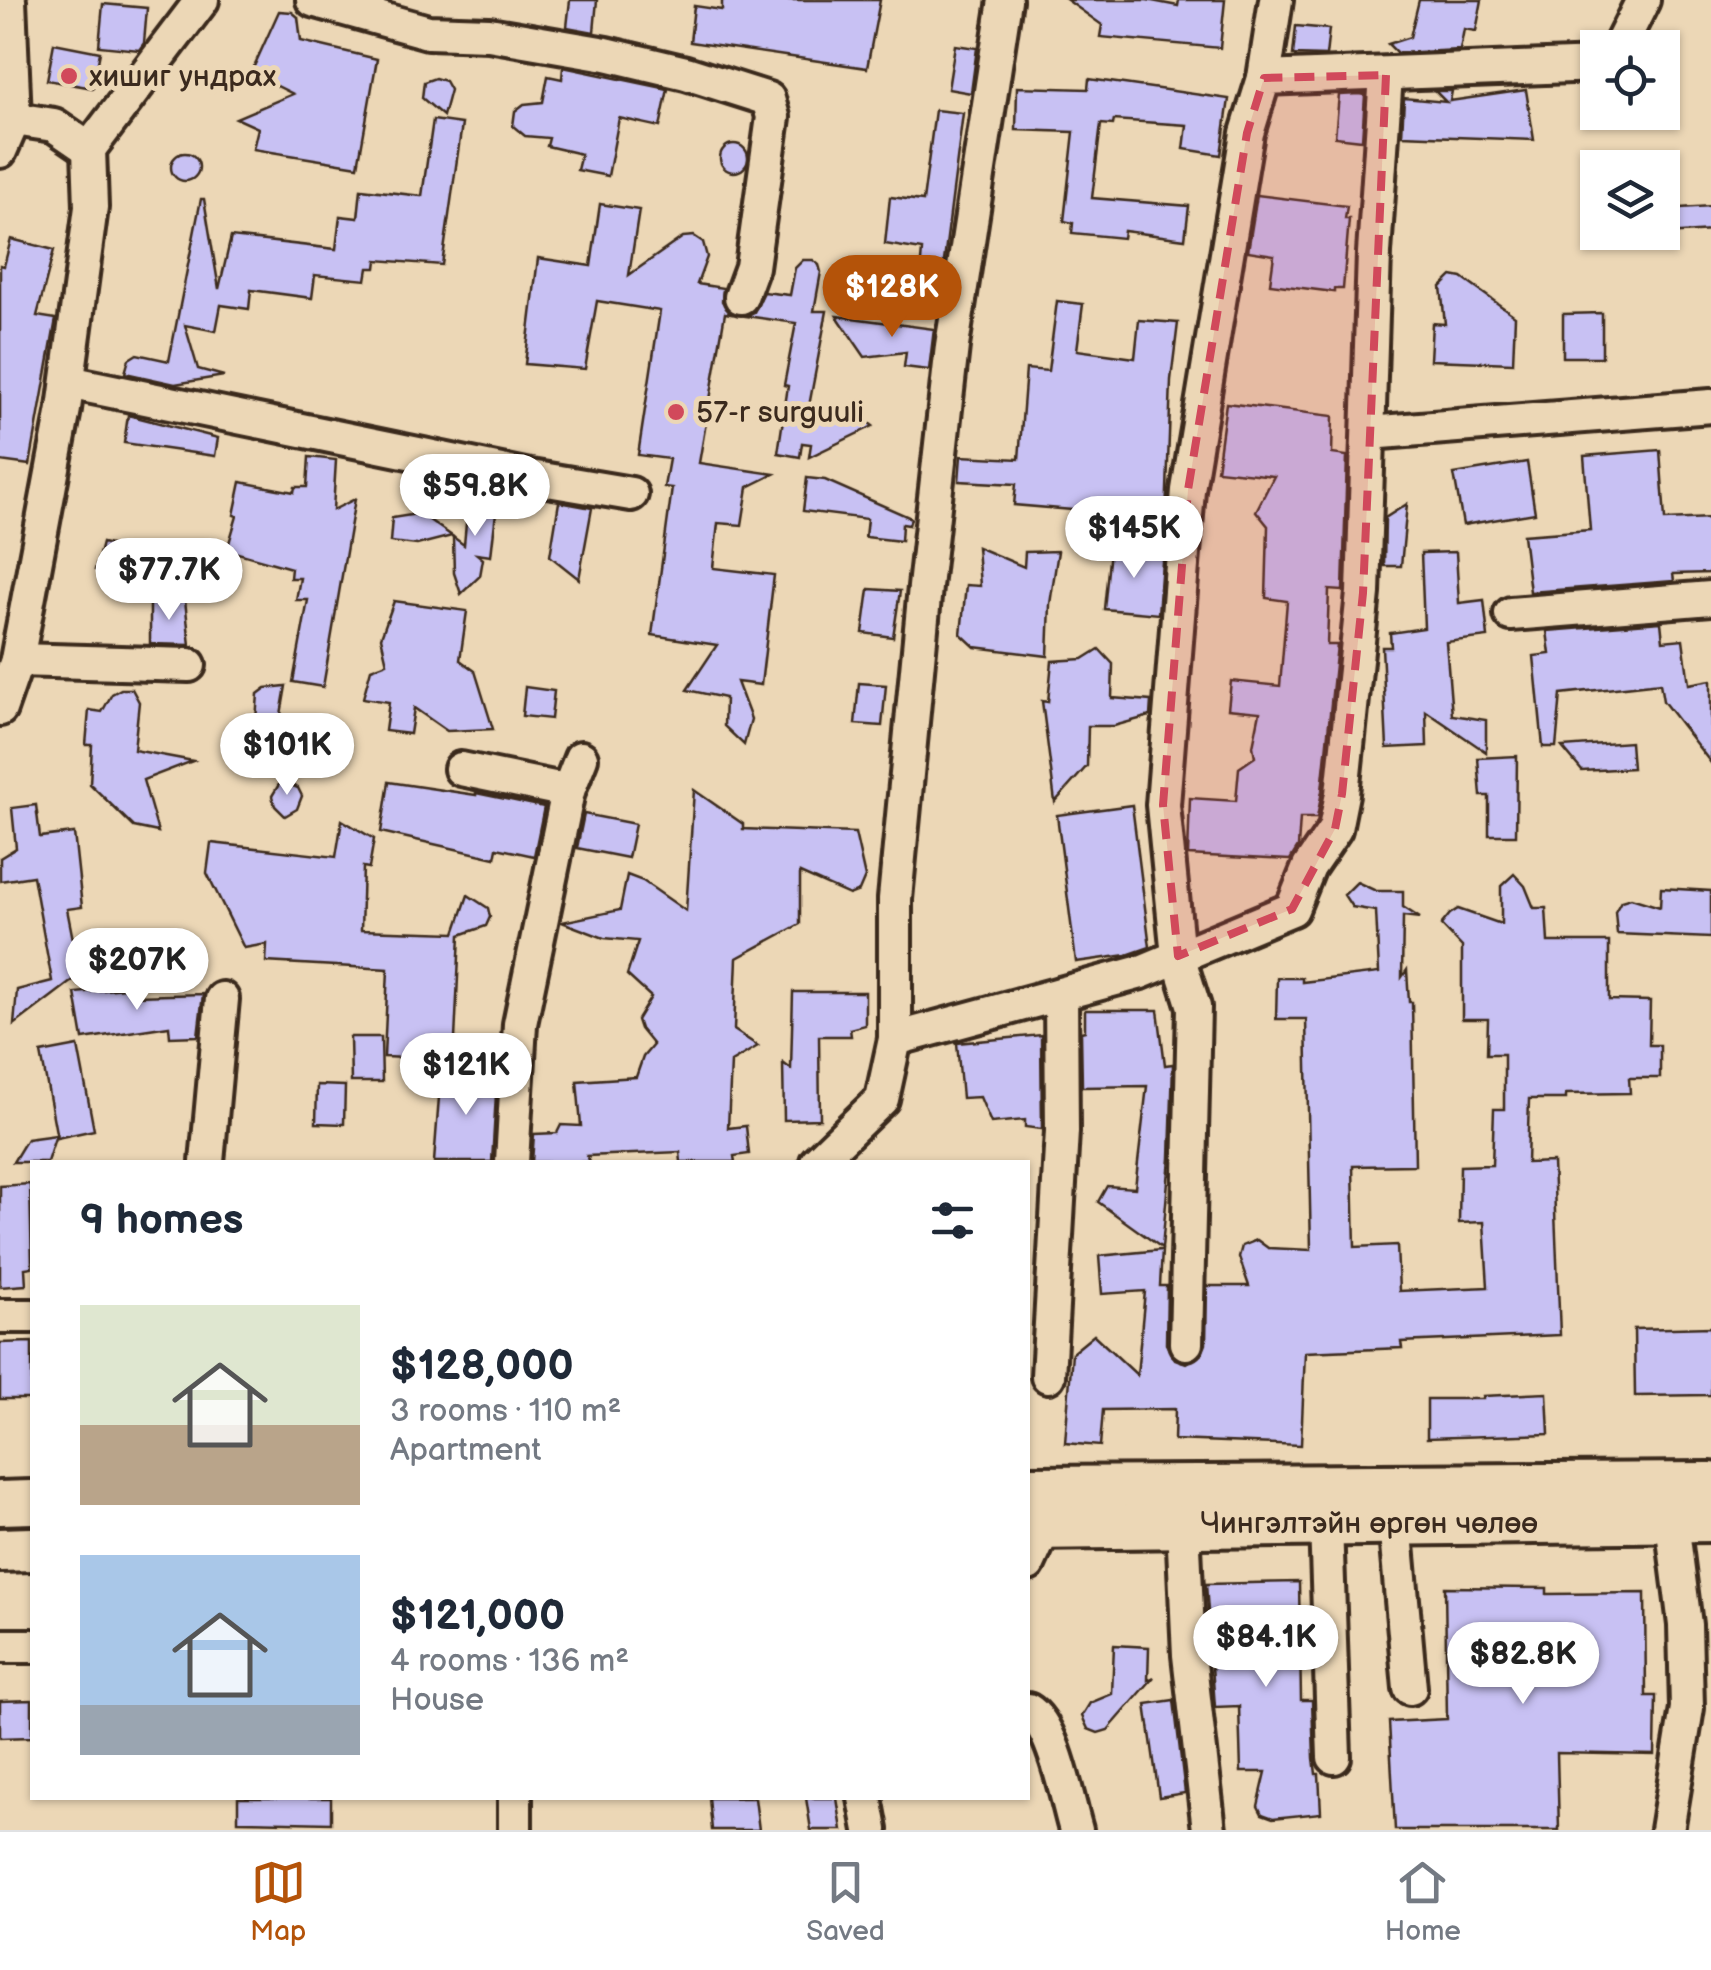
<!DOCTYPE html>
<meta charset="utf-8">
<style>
body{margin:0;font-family:"Balsamiq Sans",sans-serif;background:#f6f6f7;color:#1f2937;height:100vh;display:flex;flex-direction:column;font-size:38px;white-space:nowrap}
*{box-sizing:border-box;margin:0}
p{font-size:32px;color:#747a83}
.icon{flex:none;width:55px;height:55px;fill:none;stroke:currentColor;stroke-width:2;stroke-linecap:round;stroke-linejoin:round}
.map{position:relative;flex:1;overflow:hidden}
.drawer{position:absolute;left:30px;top:1160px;width:1000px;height:640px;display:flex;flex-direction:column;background:#fff;border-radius:0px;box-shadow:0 2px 8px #0004}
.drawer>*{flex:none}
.tools{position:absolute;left:1580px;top:30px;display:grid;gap:20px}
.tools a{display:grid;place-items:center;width:100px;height:100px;border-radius:0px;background:#fff;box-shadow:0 2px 8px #0004;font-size:50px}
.price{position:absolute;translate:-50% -85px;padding:0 22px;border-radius:35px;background:#fff;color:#222;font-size:32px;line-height:65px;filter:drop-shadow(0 2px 5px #0008)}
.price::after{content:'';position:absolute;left:50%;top:60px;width:30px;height:22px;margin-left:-15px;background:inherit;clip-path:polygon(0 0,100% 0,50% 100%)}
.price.current{background:#b45309;color:#fff}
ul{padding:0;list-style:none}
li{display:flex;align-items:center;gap:30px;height:250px;padding:0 50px}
li span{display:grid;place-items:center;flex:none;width:280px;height:200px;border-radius:0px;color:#555}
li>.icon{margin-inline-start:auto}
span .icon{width:120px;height:120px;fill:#fffc;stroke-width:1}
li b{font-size:42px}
h2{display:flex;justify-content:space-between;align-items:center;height:120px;padding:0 50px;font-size:42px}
.tab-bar{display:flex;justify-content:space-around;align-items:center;height:140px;border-top:2px solid #e0e1e3;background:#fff;font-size:28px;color:#747a83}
.tab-bar a{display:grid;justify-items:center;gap:5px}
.tab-bar .current{color:#b45309}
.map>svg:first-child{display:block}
.building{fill:#c8c1f3;stroke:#3b2a1e;stroke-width:2.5}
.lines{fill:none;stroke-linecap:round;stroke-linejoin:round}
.minor-casing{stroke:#3b2a1e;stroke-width:40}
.major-casing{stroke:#3b2a1e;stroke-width:50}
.minor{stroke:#ecd7b6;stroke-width:32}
.major{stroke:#ecd7b6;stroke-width:42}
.marked{fill:#d1495b;fill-opacity:0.2;stroke:#d1495b;stroke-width:8;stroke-dasharray:20 12;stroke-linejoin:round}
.poi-dot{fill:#d1495b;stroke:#ecd7b6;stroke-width:4}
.labels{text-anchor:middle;stroke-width:10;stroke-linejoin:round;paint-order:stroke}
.poi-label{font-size:30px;fill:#3b2a1e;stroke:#ecd7b6;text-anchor:start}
.street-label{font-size:30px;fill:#3b2a1e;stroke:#ecd7b6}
</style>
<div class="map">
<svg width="1711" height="1830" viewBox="0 0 1711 1830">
<rect width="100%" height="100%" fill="#ecd7b6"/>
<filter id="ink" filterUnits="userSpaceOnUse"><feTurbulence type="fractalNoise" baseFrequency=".01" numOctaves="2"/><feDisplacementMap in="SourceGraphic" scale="20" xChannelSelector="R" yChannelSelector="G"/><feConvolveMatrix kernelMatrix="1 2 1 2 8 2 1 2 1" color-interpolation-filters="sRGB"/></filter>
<g filter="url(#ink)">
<!-- building -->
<g class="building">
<polygon points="570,0 597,0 594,32 567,27"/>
<polygon points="722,0 880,0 867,68 690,42 694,6 722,10"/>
<polygon points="1067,0 1147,0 1178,6 1179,0 1225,0 1220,48 1100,37 1102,25"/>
<polygon points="1419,0 1482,0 1476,31 1464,29 1460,50 1397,53 1388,44 1410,37"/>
<polygon points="103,4 147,8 144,43 139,50 99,46"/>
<polygon points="279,11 292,12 298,17 301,41 377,59 358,166 253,149 258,128 236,118 293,94 251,73"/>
<polygon points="1296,26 1329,29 1326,56 1293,55"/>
<polygon points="54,43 100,52 93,88 47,80"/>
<polygon points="955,45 977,48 971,93 948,89"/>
<polygon points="563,67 668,89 660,127 619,118 608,176 577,170 581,154 547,146 549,138 525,136 513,126 515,111 524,104 543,102 548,76 562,79"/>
<polygon points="435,78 445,81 450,90 443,116 422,98 424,82"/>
<polygon points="1089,79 1229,99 1221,155 1184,149 1187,125 1114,120 1113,125 1101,124 1092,198 1189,206 1185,239 1124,231 1123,238 1072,233 1073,223 1064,221 1074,132 1016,130 1017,87 1088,89"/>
<polygon points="1526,90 1534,140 1402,135 1404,98 1446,102 1435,91 1452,91 1450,101"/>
<polygon points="1360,94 1365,95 1362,140 1335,137 1339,95"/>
<polygon points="935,110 963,113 942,277 920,274 922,250 885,244 890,197 923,201"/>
<polygon points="433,120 462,124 442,265 377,260 376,268 368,268 366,280 315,275 312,298 251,290 249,309 221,305 216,331 185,325 198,369 224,376 175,384 125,373 129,359 137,354 169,361 201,199 204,199 219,289 231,237 336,249 340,216 358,218 361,189 422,196"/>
<circle cx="734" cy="158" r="14"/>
<circle cx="185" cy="167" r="14"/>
<polygon points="1257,195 1347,206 1345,219 1349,219 1343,289 1334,289 1334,292 1270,284 1274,255 1248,251"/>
<polygon points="600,204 639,210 629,275 683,237 694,236 703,242 707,257 697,284 723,288 722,301 731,314 725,313 699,463 774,474 748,487 742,525 718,523 713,568 774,575 761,685 737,682 751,719 744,745 724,726 725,698 687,690 717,645 652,635 672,488 664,487 669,459 638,455 660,311 597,301 585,369 525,364 538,258 591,266"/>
<polygon points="1711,206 1711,231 1666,234 1664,209"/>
<polygon points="11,239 54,250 37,316 56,319 30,465 0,461 0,265 4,266"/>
<polygon points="803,260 813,260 819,265 821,272 814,311 827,311 809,406 851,409 873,426 809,457 811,444 802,443 800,457 778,453 788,386 784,385 796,323 746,316 754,312 764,292 790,295 795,268"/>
<polygon points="1452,276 1462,278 1515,316 1513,363 1430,360 1432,323 1445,324 1441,287"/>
<polygon points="1057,301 1083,304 1077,350 1135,358 1139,320 1178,323 1171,380 1166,518 1014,505 1016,484 959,481 961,456 1019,459 1026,369 1048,371"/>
<polygon points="1602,313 1602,357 1563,357 1563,314"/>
<polygon points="837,316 934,329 929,370 904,367 906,352 865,357"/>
<polygon points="1226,403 1333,416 1332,454 1347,456 1343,591 1329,590 1327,645 1337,645 1322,791 1317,818 1300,818 1298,847 1290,860 1188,855 1190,798 1236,801 1239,768 1255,757 1253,746 1260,712 1228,709 1231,681 1280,686 1287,601 1266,598 1268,526 1256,511 1274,476 1217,470"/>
<polygon points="128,415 218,438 215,456 124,443"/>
<polygon points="1660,450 1665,520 1711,518 1711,573 1673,574 1674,581 1530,592 1523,535 1590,530 1584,456"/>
<polygon points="309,457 336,460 333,510 355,499 323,687 293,682 308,600 296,600 300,578 290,578 291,568 227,550 237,516 234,515 241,482 294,492 295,487 307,487"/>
<polygon points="1527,462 1535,513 1463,525 1454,474"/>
<polygon points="807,478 825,480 911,518 909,525 902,524 901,541 865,537 867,519 803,511"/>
<polygon points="469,491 498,495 491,556 477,554 483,559 480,576 461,594 454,573 453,537 464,545"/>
<polygon points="559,502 592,508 579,579 550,556"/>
<polygon points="1407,504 1401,566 1384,566 1385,518"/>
<polygon points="417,514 422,515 452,536 417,545 390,542 392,518"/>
<polygon points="102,543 147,554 141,578 95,570"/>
<polygon points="977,547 1024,567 1025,552 1058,551 1050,604 1048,656 975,647 961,634 966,585 980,586"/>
<polygon points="1163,549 1158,614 1104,609 1110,550"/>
<polygon points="1456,552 1459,603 1484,600 1488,637 1446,642 1452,715 1486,720 1486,752 1426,711 1427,746 1387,748 1382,647 1391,647 1390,633 1424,628 1421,553"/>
<polygon points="869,589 900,591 893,637 863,633"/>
<polygon points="185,600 190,645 150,644 150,602"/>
<polygon points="394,601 467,611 460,660 475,671 493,729 447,731 414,708 410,734 385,731 389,702 363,698 371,669 387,663 381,637"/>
<polygon points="1661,622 1663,641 1683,639 1689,684 1711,680 1711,763 1663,701 1660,683 1561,694 1556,747 1543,747 1534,656 1550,654 1547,631"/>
<polygon points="1099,649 1113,664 1112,698 1151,701 1150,716 1114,726 1088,726 1087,766 1055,802 1042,701 1048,702 1052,661 1083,659"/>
<polygon points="859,683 886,685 882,726 855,724"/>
<polygon points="286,686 271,772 252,769 254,747 237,745 241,717 256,720 258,694 266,688"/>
<polygon points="525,687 554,691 551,719 522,716"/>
<polygon points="121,689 132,689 139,702 134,750 193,761 143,780 158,832 134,827 90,784 92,745 86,745 89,710 102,712 112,694"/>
<polygon points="1630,742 1632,768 1582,771 1562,747"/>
<polygon points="1517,756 1516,835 1489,835 1489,796 1481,796 1478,758"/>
<polygon points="281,781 298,788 302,796 297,809 285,816 275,806 272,796"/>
<polygon points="389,782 476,795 476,793 544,807 534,856 497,848 495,858 381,832"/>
<polygon points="694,790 743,824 743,829 855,833 865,877 859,891 849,895 800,873 800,924 737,958 734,1030 758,1046 731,1062 728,1128 746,1126 749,1154 734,1156 735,1162 681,1162 680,1152 587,1156 590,1162 532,1162 534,1134 557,1133 561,1125 581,1126 577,1081 636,1077 643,1057 653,1045 640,1029 637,1020 651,997 627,975 638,941 604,938 562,922 620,910 627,875 643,881 686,911"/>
<polygon points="36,805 40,837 74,833 82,907 67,909 80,975 14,1025 17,990 52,981 33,876 0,881 0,858 16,848 12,808"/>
<polygon points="1132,805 1150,947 1127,955 1076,962 1057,815"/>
<polygon points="584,814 635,824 628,858 577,848"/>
<polygon points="342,820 374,839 369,868 363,867 361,930 455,933 468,895 488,908 490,917 486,926 460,935 454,1060 384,1057 388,969 266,962 267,944 244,948 207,873 211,843 336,857"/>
<polygon points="1514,874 1525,886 1534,908 1546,908 1548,942 1609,942 1609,1000 1650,1001 1649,1045 1660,1045 1660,1078 1629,1078 1630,1093 1566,1094 1566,1099 1529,1099 1527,1163 1553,1162 1560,1335 1401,1342 1402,1348 1305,1352 1301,1445 1174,1440 1175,1409 1103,1410 1100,1446 1065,1443 1072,1353 1094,1335 1137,1375 1145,1291 1102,1294 1099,1256 1162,1250 1160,1286 1167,1286 1166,1344 1175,1359 1186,1363 1202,1354 1206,1344 1207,1286 1249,1286 1239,1257 1242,1246 1257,1240 1268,1248 1311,1250 1306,1019 1276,1019 1277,978 1302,978 1302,982 1379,973 1376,911 1352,907 1344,895 1357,882 1376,891 1403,891 1403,907 1420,918 1403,916 1402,977 1407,970 1409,1002 1412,1002 1415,1165 1353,1166 1355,1247 1397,1245 1399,1291 1488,1287 1484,1222 1459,1223 1460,1166 1492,1165 1494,1109 1504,1109 1504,1054 1487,1054 1488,1019 1462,1019 1462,947 1441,925 1450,914 1458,909 1501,924 1501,886"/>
<polygon points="1661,888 1711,891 1711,938 1617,934 1615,912 1621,901 1631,898 1660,907"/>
<polygon points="134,987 136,996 203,994 198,1036 170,1037 169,1026 83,1039 75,993"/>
<polygon points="793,992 865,992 865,1025 850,1029 851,1036 819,1036 820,1119 784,1120 783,1063 791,1069"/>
<polygon points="1085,1010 1158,1010 1165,1065 1173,1064 1170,1158 1162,1248 1098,1202 1107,1186 1135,1188 1147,1086 1082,1087 1081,1032 1085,1031"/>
<polygon points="1041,1035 1042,1129 1025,1127 1025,1120 991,1123 980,1097 962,1098 957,1043"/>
<polygon points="350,1037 381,1037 382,1082 351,1082"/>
<polygon points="78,1046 94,1130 57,1138 41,1053"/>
<polygon points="441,1071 497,1077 492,1162 434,1162"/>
<polygon points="317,1085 345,1086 344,1124 316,1123"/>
<polygon points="56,1135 47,1162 13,1162 27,1139"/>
<polygon points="30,1184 32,1267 25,1268 26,1285 0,1287 0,1186"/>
<polygon points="1711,1327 1711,1395 1635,1396 1634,1329"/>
<polygon points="32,1342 32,1399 0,1399 0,1343"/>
<polygon points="1547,1393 1549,1434 1427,1438 1427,1399 1483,1399 1483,1396"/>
<polygon points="1299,1582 1301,1700 1312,1700 1314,1758 1316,1774 1319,1774 1321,1813 1273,1818 1262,1814 1258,1806 1266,1772 1241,1772 1239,1706 1215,1707 1206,1584"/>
<polygon points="1445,1587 1547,1588 1547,1594 1645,1593 1646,1696 1656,1696 1655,1755 1557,1753 1559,1830 1395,1830 1389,1722 1447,1719"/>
<polygon points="1114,1645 1149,1647 1148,1680 1154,1677 1108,1730 1098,1733 1088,1729 1082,1716 1090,1703 1112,1694"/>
<polygon points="32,1700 32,1737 0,1738 0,1701"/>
<polygon points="1174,1700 1185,1793 1159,1797 1146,1704"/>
<polygon points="238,1798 331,1798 331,1823 238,1821"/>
<polygon points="709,1798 755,1798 759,1830 712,1830"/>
<polygon points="806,1798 837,1798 842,1830 811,1830"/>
</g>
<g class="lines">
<defs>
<g id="minor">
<polyline points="313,0 428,32 489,34 606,54 686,73 768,99 773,117 752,267 741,297"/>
<polyline points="1619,48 1643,0"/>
<polyline points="1264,78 1276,0"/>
<polyline points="14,119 54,125 89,149"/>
<polyline points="0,151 14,119 9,0"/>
<polyline points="68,382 530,477 631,494"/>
<polyline points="1369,433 1711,406"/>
<polyline points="1511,614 1711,598"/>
<polyline points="17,660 189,665"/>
<polyline points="0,709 17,660 64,409 91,207 89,149 202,0"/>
<polyline points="461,769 568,791"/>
<polyline points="895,1039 1141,972 1292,909 1309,867 1335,829 1342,794 1363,593 1374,253 1386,75"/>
<polyline points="207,1162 222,999"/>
<polyline points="512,1162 520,1024 568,791 581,758"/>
<polyline points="817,1162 882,1099 895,1039 895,899 925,587 952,346 1005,0"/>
<polyline points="0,1316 32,1316"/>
<polyline points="1186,1343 1194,1007 1178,956 1163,805 1188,490 1247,133 1264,78 1598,65"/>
<polyline points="1048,1376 1062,1131 1061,994"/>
<polyline points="1395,1523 1410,1688"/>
<polyline points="1326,1524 1334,1757"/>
<polyline points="1183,1525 1189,1655 1209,1830"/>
<polyline points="1028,1564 1045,1527"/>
<polyline points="0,1646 32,1646"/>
<path d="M 1028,1710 C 1054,1725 1067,1800 1076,1830"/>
<polyline points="515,1798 515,1830"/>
<polyline points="865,1798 871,1830"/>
<polyline points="1667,1830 1687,1708 1685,1625 1672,1522"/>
</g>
<g id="major">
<polyline points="1028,1488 1711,1484"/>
<polyline points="0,1503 32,1502"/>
<polyline points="1028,1528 1711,1520"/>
<polyline points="0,1550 32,1549"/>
</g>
</defs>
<!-- minor casing -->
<use href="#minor" class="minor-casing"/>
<!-- major casing -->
<use href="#major" class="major-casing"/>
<!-- minor -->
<use href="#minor" class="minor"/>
<!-- major -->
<use href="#major" class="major"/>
</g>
</g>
<!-- marked area -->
<path class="marked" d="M 1386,75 L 1363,593 L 1342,794 L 1335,829 L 1292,909 L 1178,956 L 1163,805 L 1188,490 L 1247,133 L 1264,78 Z"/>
<!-- markers -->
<g class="poi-dot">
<circle cx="69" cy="76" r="10"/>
<circle cx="676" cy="412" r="10"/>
</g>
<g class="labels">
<!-- poi labels -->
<g class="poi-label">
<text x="89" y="86">хишиг ундрах</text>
<text x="696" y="422">57-r surguuli</text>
</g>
<!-- street labels -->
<g class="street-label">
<text x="1369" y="1533">Чингэлтэйн өргөн чөлөө</text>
</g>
</g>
</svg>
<div class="tools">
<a><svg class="icon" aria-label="locate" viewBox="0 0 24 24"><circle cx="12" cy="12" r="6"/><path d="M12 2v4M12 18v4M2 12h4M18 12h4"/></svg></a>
<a><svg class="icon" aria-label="layers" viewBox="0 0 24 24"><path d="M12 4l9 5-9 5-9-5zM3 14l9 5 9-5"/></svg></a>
</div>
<b class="price current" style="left:892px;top:340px">$128K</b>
<b class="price" style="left:475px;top:539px">$59.8K</b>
<b class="price" style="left:1134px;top:581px">$145K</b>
<b class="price" style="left:169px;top:623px">$77.7K</b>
<b class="price" style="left:287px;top:798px">$101K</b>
<b class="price" style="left:137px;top:1013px">$207K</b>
<b class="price" style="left:466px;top:1118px">$121K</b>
<b class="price" style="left:1266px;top:1690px">$84.1K</b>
<b class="price" style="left:1523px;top:1707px">$82.8K</b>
<section class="drawer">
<h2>9 homes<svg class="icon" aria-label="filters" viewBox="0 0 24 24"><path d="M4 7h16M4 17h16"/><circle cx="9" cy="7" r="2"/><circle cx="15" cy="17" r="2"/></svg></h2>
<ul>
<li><span style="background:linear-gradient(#dfe7d0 60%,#b9a48a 0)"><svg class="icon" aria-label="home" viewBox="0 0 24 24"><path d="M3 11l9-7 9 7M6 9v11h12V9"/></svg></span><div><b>$128,000</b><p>3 rooms · 110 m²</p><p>Apartment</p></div></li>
<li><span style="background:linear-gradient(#a9c7e8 75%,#9aa5b1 0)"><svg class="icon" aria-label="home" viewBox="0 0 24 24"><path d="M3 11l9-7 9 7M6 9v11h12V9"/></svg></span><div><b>$121,000</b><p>4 rooms · 136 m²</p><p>House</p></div></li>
</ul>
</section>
</div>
<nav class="tab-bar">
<a class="current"><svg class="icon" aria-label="map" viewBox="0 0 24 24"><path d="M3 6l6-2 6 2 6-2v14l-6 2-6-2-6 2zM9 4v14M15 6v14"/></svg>Map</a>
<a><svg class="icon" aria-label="saved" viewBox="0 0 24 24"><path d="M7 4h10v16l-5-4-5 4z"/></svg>Saved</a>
<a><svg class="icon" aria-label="home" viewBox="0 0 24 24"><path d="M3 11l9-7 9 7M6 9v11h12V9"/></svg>Home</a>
</nav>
